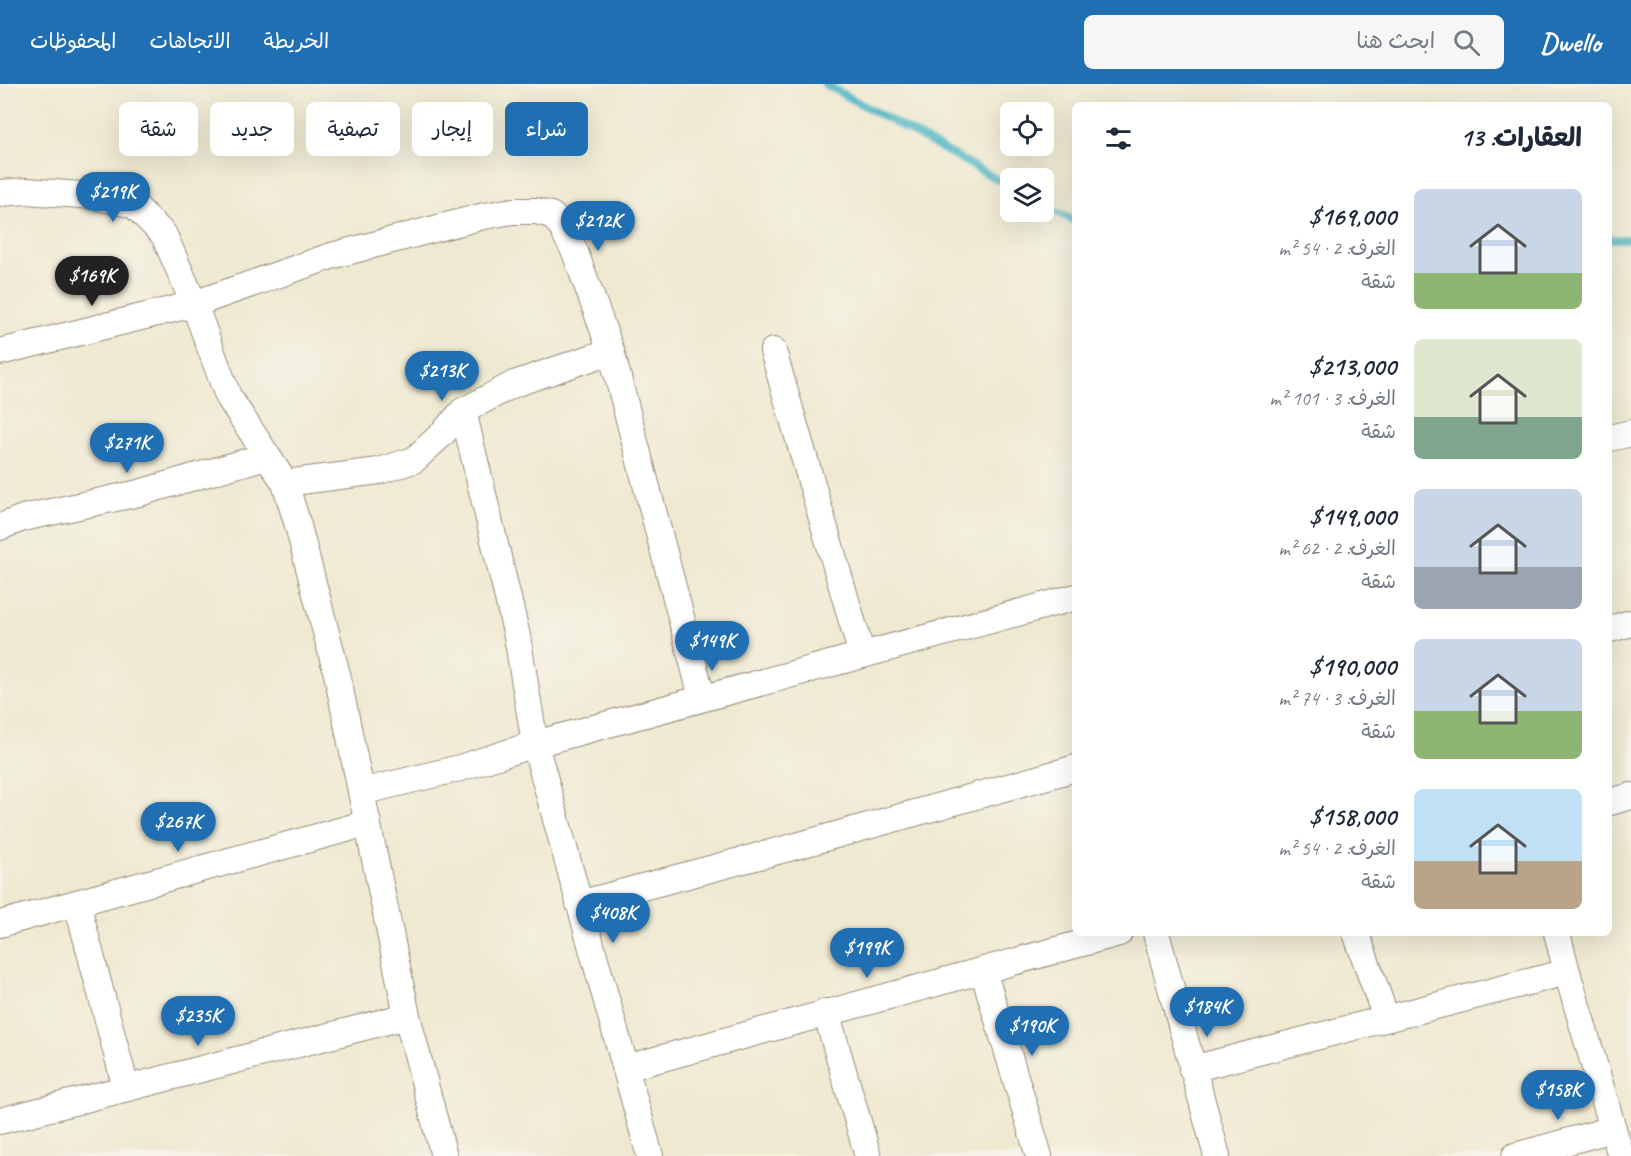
<!DOCTYPE html>
<html lang="ar">
<meta charset="utf-8">
<style>
body{margin:0;font-family:Caveat,"Playpen Sans Arabic",sans-serif;background:#f6f6f7;color:#1f2937;direction:rtl;height:100vh;display:flex;flex-direction:column;font-size:22px;white-space:nowrap}
*{box-sizing:border-box;margin:0}
p{font-size:20px;color:#747a83}
.icon{flex:none;width:33px;height:33px;fill:none;stroke:currentColor;stroke-width:2;stroke-linecap:round;stroke-linejoin:round}
.map{position:relative;flex:1;overflow:hidden;direction:ltr}
.drawer{position:absolute;left:1072px;top:18px;width:540px;height:834px;display:flex;flex-direction:column;background:#fff;border-radius:9px;box-shadow:0 6px 24px #0002;direction:rtl}
.drawer>*{flex:none}
.hud{position:absolute;left:18px;top:18px;width:570px;height:54px;direction:rtl;display:flex;gap:12px}
.buttons{position:absolute;left:1000px;top:18px;display:grid;gap:12px}
.buttons a{display:grid;place-items:center;width:54px;height:54px;border-radius:9px;background:#fff;box-shadow:0 6px 24px #0002;font-size:30px}
.price{position:absolute;translate:-50% -51px;padding:0 14px;border-radius:21px;background:#1f6fb2;color:#fff;font-size:20px;line-height:39px;filter:drop-shadow(0 2px 3px #0008)}
.price::after{content:'';position:absolute;left:50%;top:36px;width:18px;height:14px;margin-left:-9px;background:inherit;clip-path:polygon(0 0,100% 0,50% 100%)}
.price.current{background:#222;color:#fff}
ul{padding:0;list-style:none}
li{display:flex;align-items:center;gap:18px;height:150px;padding:0 30px}
li span{display:grid;place-items:center;flex:none;width:168px;height:120px;border-radius:9px;color:#555}
li>.icon{margin-inline-start:auto}
span .icon{width:72px;height:72px;fill:#fffc;stroke-width:1}
li b{font-size:26px}
h2{display:flex;justify-content:space-between;align-items:center;height:72px;padding:0 30px;font-size:26px}
.tag{padding:0 21px;border-radius:9px;background:#fff;box-shadow:0 6px 24px #0002;font-size:21px;line-height:54px}
.tag.current{background:#1f6fb2;color:#fff}
header{display:flex;align-items:center;gap:36px;box-sizing:border-box;height:84px;padding:0 30px;background:#1f6fb2;color:#fff}
header strong{font-size:28px}
nav{display:flex;gap:33px;margin-inline-start:auto;font-size:21px}
.search{width:420px;height:54px;background:#f6f6f7;display:flex;align-items:center;gap:15px;box-sizing:border-box;padding:0 21px;border-radius:9px;color:#747a83;font-size:22px}
.map>svg:first-child{display:block}
.lines{fill:none;stroke-linecap:round;stroke-linejoin:round}
.stream{stroke:#46b3c3;stroke-width:8}
.minor-casing{stroke:#948a77;stroke-width:28}
.minor{stroke:#fff;stroke-width:26}
</style>
<header>
<strong>Dwello</strong>
<div class="search"><svg class="icon" aria-label="search" viewBox="0 0 24 24"><circle cx="10" cy="10" r="6"/><path d="M15 15l6 6"/></svg>ابحث هنا</div>
<nav><a>الخريطة</a><a>الاتجاهات</a><a>المحفوظات</a></nav>
</header>
<div class="map">
<svg width="1631" height="1072" viewBox="0 0 1631 1072">
<rect width="100%" height="100%" fill="#f7f3e8"/>
<filter id="ink" filterUnits="userSpaceOnUse"><feTurbulence type="fractalNoise" baseFrequency=".0167" numOctaves="2"/><feDisplacementMap in="SourceGraphic" scale="12" xChannelSelector="R" yChannelSelector="G"/><feConvolveMatrix kernelMatrix="1 2 1 2 8 2 1 2 1" color-interpolation-filters="sRGB"/></filter>
<filter id="wash" filterUnits="userSpaceOnUse"><feTurbulence type="fractalNoise" baseFrequency=".008" numOctaves="4" result="noise"/><feDisplacementMap in="SourceGraphic" scale="24" xChannelSelector="R" yChannelSelector="G"/><feGaussianBlur stdDeviation="1.35" result="paint"/><feColorMatrix in="noise" values="0 0 0 0 0 0 0 0 0 0 0 0 0 0 0 0 0 1.4 0 .05"/><feComposite in="paint" operator="in"/></filter>
<g filter="url(#wash)">
<rect width="100%" height="100%" fill="#eee9d0"/>
<g class="lines">
<!-- stream -->
<g class="stream">
<polyline points="825,0 1011,103"/>
<polyline points="1044,121 1076,138"/>
<polyline points="1610,155 1631,155"/>
</g>
</g>
</g>
<g filter="url(#ink)">
<g class="lines">
<defs>
<g id="minor">
<polyline points="0,109 27,107 94,112 134,121 164,151 194,220 228,312 285,399 297,438 337,590 407,932 444,1072"/>
<polyline points="773,267 862,571"/>
<polyline points="0,268 194,220 331,172 484,132 513,127 536,127 551,131 560,140 575,168 611,267 702,613"/>
<polyline points="463,327 517,552 535,660 650,1072"/>
<polyline points="1610,354 1631,349"/>
<polyline points="285,399 379,387 414,376 441,351 463,327 514,300 611,267"/>
<polyline points="0,443 23,434 139,409 266,372"/>
<polyline points="1610,545 1631,539"/>
<polyline points="361,708 460,684 535,660 1076,513"/>
<polyline points="1610,718 1631,712"/>
<polyline points="77,819 126,1004"/>
<polyline points="579,820 800,761 1076,684"/>
<polyline points="0,840 368,739"/>
<polyline points="1156,849 1217,1072"/>
<polyline points="1356,849 1386,934"/>
<polyline points="1557,849 1567,888 1621,1072"/>
<polyline points="983,886 1039,1072"/>
<polyline points="826,928 868,1072"/>
<polyline points="626,984 1119,849"/>
<polyline points="1192,985 1567,888"/>
<polyline points="0,1037 407,932"/>
<polyline points="1515,1072 1613,1045"/>
</g>
</defs>
<!-- minor casing -->
<use href="#minor" class="minor-casing"/>
<!-- minor -->
<use href="#minor" class="minor"/>
</g>
</g>
</svg>
<div class="buttons">
<a><svg class="icon" aria-label="locate" viewBox="0 0 24 24"><circle cx="12" cy="12" r="6"/><path d="M12 2v4M12 18v4M2 12h4M18 12h4"/></svg></a>
<a><svg class="icon" aria-label="layers" viewBox="0 0 24 24"><path d="M12 4l9 5-9 5-9-5zM3 14l9 5 9-5"/></svg></a>
</div>
<b class="price" style="left:113px;top:139px">$219K</b>
<b class="price" style="left:598px;top:168px">$212K</b>
<b class="price current" style="left:92px;top:223px">$169K</b>
<b class="price" style="left:442px;top:318px">$213K</b>
<b class="price" style="left:127px;top:390px">$271K</b>
<b class="price" style="left:712px;top:588px">$149K</b>
<b class="price" style="left:178px;top:769px">$267K</b>
<b class="price" style="left:613px;top:860px">$408K</b>
<b class="price" style="left:867px;top:895px">$199K</b>
<b class="price" style="left:1207px;top:954px">$184K</b>
<b class="price" style="left:198px;top:963px">$235K</b>
<b class="price" style="left:1032px;top:973px">$190K</b>
<b class="price" style="left:1558px;top:1037px">$158K</b>
<div class="hud">
<a class="tag current">شراء</a>
<a class="tag">إيجار</a>
<a class="tag">تصفية</a>
<a class="tag">جديد</a>
<a class="tag">شقة</a>
</div>
<section class="drawer">
<h2>العقارات: 13<svg class="icon" aria-label="filters" viewBox="0 0 24 24"><path d="M4 7h16M4 17h16"/><circle cx="9" cy="7" r="2"/><circle cx="15" cy="17" r="2"/></svg></h2>
<ul>
<li><span style="background:linear-gradient(#c9d6e8 70%,#8fb573 0)"><svg class="icon" aria-label="home" viewBox="0 0 24 24"><path d="M3 11l9-7 9 7M6 9v11h12V9"/></svg></span><div><b>$169,000</b><p>الغرف: 2 · 54 m²</p><p>شقة</p></div></li>
<li><span style="background:linear-gradient(#dfe7d0 65%,#7fa58c 0)"><svg class="icon" aria-label="home" viewBox="0 0 24 24"><path d="M3 11l9-7 9 7M6 9v11h12V9"/></svg></span><div><b>$213,000</b><p>الغرف: 3 · 101 m²</p><p>شقة</p></div></li>
<li><span style="background:linear-gradient(#c9d6e8 65%,#9aa5b1 0)"><svg class="icon" aria-label="home" viewBox="0 0 24 24"><path d="M3 11l9-7 9 7M6 9v11h12V9"/></svg></span><div><b>$149,000</b><p>الغرف: 2 · 62 m²</p><p>شقة</p></div></li>
<li><span style="background:linear-gradient(#c9d6e8 60%,#8fb573 0)"><svg class="icon" aria-label="home" viewBox="0 0 24 24"><path d="M3 11l9-7 9 7M6 9v11h12V9"/></svg></span><div><b>$190,000</b><p>الغرف: 3 · 74 m²</p><p>شقة</p></div></li>
<li><span style="background:linear-gradient(#bfe0f5 60%,#b9a48a 0)"><svg class="icon" aria-label="home" viewBox="0 0 24 24"><path d="M3 11l9-7 9 7M6 9v11h12V9"/></svg></span><div><b>$158,000</b><p>الغرف: 2 · 54 m²</p><p>شقة</p></div></li>
</ul>
</section>
</div>
